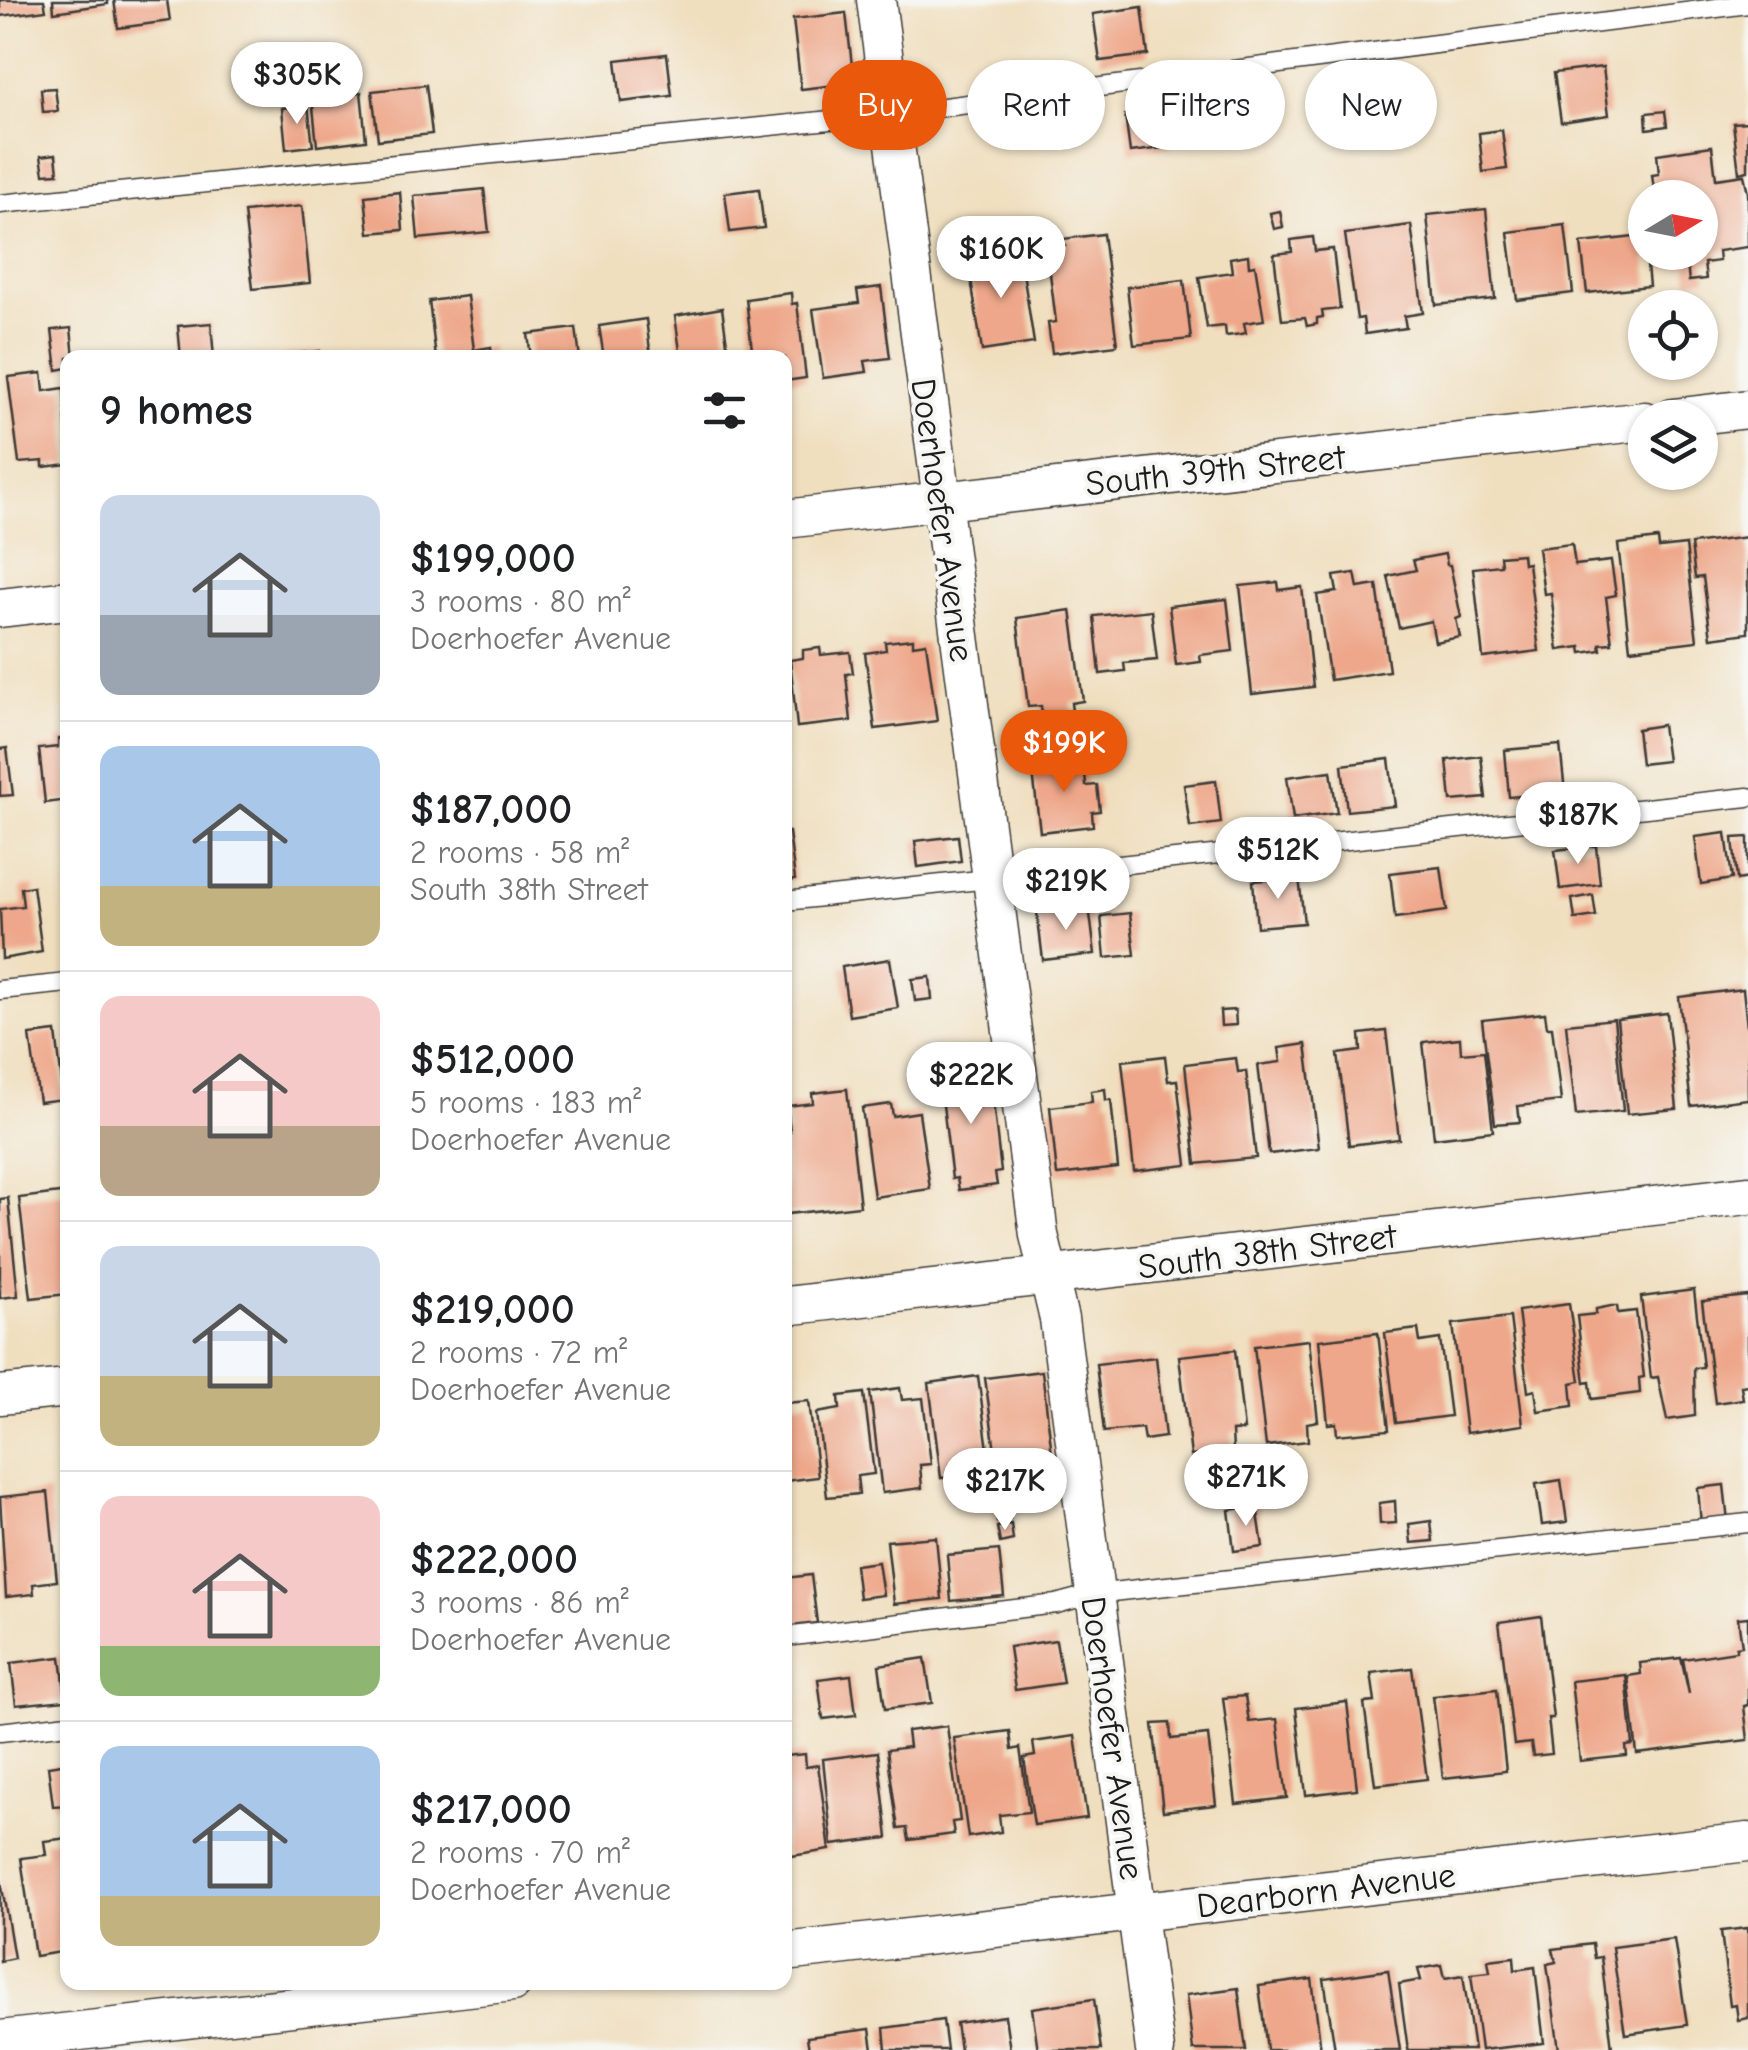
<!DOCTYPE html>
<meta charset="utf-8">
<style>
body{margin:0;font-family:"Comic Neue",sans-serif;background:#f6f6f6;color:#202124;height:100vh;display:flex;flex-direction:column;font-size:38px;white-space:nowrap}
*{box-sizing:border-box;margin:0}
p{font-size:32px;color:#757577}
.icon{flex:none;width:55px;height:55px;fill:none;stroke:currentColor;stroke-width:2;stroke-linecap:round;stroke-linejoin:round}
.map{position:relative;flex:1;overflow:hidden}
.details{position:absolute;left:60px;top:350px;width:732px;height:1640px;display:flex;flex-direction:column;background:#fff;border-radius:20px;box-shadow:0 2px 8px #0004}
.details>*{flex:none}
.hud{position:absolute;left:822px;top:60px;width:775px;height:90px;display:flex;gap:20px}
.needle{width:65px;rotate:80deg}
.fabs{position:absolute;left:1628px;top:180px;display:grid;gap:20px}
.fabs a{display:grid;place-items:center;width:90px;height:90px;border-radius:50%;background:#fff;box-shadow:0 2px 8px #0004;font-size:50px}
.price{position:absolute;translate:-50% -85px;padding:0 22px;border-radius:35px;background:#fff;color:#222;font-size:32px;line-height:65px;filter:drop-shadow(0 2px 5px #0008)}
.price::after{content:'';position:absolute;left:50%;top:60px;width:30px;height:22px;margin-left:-15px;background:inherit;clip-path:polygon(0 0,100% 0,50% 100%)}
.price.current{background:#ea580c;color:#fff}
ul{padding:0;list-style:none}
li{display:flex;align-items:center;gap:30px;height:250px;padding:0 40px}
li+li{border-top:2px solid #e0e0e0}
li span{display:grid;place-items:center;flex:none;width:280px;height:200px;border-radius:20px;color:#555}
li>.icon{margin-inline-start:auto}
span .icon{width:120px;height:120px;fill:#fffc;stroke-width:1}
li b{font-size:42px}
h2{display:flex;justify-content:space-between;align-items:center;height:120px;padding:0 40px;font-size:42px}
.chip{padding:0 35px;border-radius:45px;background:#fff;box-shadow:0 2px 8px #0004;font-size:35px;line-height:90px}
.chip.current{background:#ea580c;color:#fff}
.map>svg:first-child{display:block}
.building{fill:#eea78a}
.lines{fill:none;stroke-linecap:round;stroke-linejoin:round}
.service-casing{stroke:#3c3934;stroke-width:21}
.minor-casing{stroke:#3c3934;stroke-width:41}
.service{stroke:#fff;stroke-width:18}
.minor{stroke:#fff;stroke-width:38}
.labels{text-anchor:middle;stroke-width:8;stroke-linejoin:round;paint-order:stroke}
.street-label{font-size:35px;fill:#1c1c1c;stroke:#f6f6f2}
</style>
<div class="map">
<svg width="1748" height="2050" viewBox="0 0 1748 2050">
<rect width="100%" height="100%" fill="#f6f6f2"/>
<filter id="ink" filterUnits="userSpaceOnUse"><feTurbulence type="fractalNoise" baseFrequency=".01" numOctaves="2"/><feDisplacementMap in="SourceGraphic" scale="20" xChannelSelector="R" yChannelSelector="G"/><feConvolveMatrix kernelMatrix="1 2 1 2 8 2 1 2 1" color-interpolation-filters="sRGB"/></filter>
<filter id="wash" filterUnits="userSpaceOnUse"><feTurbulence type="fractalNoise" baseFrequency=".0048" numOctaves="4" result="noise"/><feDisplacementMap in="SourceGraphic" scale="40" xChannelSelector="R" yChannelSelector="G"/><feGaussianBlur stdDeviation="2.25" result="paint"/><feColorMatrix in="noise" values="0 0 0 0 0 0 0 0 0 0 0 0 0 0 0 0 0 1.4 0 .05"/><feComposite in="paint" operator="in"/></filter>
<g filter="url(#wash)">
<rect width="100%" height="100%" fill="#f0dfbf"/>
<g id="blocks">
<!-- building -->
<g class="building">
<polygon points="0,0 44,0 46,10 0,16"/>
<polygon points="53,0 108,0 108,4 54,12"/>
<polygon points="114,0 167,0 170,21 118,28"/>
<polygon points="1142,7 1148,55 1100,61 1093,14"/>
<polygon points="846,13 854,83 801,89 793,19"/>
<polygon points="667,54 672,96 621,102 616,60"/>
<polygon points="1603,67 1609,115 1561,122 1554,73"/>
<polygon points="426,85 432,134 378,140 372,91"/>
<polygon points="55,88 58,111 43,112 41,89"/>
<polygon points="361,92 366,140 317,146 312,97"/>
<polygon points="308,105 313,146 286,149 282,108"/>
<polygon points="1168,110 1172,147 1130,152 1125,115"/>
<polygon points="1665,111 1667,126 1647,129 1646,113"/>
<polygon points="1748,122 1748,171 1739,173 1733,123"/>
<polygon points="1502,130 1507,169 1483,172 1479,133"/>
<polygon points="1712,146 1716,179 1744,175 1748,193 1748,247 1718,251 1719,261 1704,263 1706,279 1689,281 1687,265 1664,268 1662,252 1700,252 1700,198 1655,198 1652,175 1659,174 1657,154"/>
<polygon points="56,154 58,173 44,174 41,156"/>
<polygon points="484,189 489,232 418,239 414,196"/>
<polygon points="759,189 764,228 730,232 725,193"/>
<polygon points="400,192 403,230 369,233 365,196"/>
<polygon points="302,206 310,283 253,289 244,212"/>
<polygon points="1486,209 1495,299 1436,305 1427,215"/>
<polygon points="1280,211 1283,227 1274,229 1270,213"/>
<polygon points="1411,225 1423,313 1404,316 1406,328 1365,334 1363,318 1357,319 1345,234"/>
<polygon points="1565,225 1573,293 1517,300 1508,232"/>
<polygon points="1103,234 1117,345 1052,353 1048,323 1056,322 1047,249 1065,246 1063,239"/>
<polygon points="1644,236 1649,286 1587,293 1581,243"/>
<polygon points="1313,237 1315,251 1333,249 1340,309 1322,311 1323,317 1317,318 1317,324 1307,326 1305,318 1282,320 1274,254 1292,252 1291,240"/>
<polygon points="1006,245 1008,261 1021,259 1034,343 982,351 969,266 983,264 981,249"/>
<polygon points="1248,255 1249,266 1255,265 1264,320 1244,323 1246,333 1241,334 1226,336 1225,326 1207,328 1199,277 1232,272 1230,258"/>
<polygon points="1184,280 1191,339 1134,345 1127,287"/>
<polygon points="881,287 890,358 865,361 867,372 823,378 813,309 859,303 857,290"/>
<polygon points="791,293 792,304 797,303 806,378 785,381 785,358 753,358 746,299"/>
<polygon points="467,296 474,350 491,347 492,358 436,358 429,301"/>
<polygon points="722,308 729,358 681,358 675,316"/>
<polygon points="646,319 651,358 604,358 599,326"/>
<polygon points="211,323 214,358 181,358 178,326"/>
<polygon points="71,328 74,358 68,358 68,368 57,370 52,330"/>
<polygon points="576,328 580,358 531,358 528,334"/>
<polygon points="320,351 321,358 284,358 284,355"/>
<polygon points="42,373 44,391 64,388 68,464 43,467 43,461 19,463 8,377"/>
<polygon points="1748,537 1748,633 1711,638 1703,577 1695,578 1691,544"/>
<polygon points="1658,539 1659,548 1686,545 1697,641 1630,649 1618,544"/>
<polygon points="1572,544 1575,565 1611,561 1616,595 1606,597 1612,643 1600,644 1601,650 1582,653 1581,647 1558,650 1551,593 1544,594 1538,548"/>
<polygon points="1445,554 1447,565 1450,565 1461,617 1456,619 1460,637 1435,642 1431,621 1399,628 1388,576 1416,570 1413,560"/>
<polygon points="1522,554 1523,564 1528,563 1539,651 1483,658 1473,568 1501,565 1500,556"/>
<polygon points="1355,573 1358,588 1377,585 1389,671 1330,680 1317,595 1337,592 1334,576"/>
<polygon points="1278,582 1279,590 1302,587 1313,687 1252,694 1240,586"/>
<polygon points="1227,599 1233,651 1200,655 1201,662 1176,665 1169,606"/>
<polygon points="1071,610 1083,701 1071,703 1073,720 1043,724 1041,706 1028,707 1017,618"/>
<polygon points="1151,610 1157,660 1124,663 1125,671 1100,674 1094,616"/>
<polygon points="913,639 913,645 926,643 937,721 875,729 865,653 886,650 885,642"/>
<polygon points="820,648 821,655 850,652 853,673 846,674 851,721 797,727 790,660 803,658 803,650"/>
<polygon points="1662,725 1667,761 1641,764 1637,729"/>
<polygon points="58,739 68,739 68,800 45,803 39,749 58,747"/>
<polygon points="1560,745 1565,792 1509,797 1505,750"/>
<polygon points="7,748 13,795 0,796 0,749"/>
<polygon points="1481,756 1486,798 1451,801 1447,760"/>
<polygon points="1084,758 1086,786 1097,785 1100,811 1092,812 1093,826 1040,832 1032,764"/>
<polygon points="1389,759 1395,806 1347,811 1342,765"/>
<polygon points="1331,771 1337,813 1293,819 1287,777"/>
<polygon points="1216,781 1221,823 1190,827 1184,785"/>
<polygon points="785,832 789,832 795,880 785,881"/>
<polygon points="1726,833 1732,879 1701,884 1695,837"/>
<polygon points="958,836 961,861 918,867 915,841"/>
<polygon points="1748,837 1748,878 1737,880 1733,838"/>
<polygon points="1592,846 1596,846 1600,884 1560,889 1555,850"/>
<polygon points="1441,867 1447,911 1395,918 1390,873"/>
<polygon points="1299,877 1304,923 1257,927 1253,881"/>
<polygon points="33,886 42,952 2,959 0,909 23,906 21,888"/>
<polygon points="1593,895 1596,916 1575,919 1572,899"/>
<polygon points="1089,906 1095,954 1043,960 1037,912"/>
<polygon points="1130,913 1135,955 1105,958 1101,916"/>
<polygon points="890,959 898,1008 849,1016 842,967"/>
<polygon points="930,977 932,999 915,1001 912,979"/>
<polygon points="1743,989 1748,1037 1748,1099 1691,1106 1679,997"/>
<polygon points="1235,1010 1236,1025 1221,1026 1220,1011"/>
<polygon points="1545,1013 1547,1027 1552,1027 1561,1101 1518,1106 1520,1122 1495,1124 1482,1020"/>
<polygon points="1667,1013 1677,1109 1627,1114 1617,1019"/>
<polygon points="1614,1019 1623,1111 1576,1116 1566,1024"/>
<polygon points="1386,1031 1399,1139 1349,1145 1338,1054 1361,1051 1360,1034"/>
<polygon points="56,1032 64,1099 39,1102 30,1035"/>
<polygon points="1460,1038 1461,1053 1484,1051 1493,1131 1434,1138 1423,1042"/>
<polygon points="1306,1044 1319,1148 1269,1154 1258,1065 1281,1062 1279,1048"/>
<polygon points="1165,1056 1168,1081 1177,1080 1187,1165 1134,1171 1122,1061"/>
<polygon points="1236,1058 1238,1072 1246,1071 1256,1158 1196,1164 1185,1064"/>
<polygon points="989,1066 1001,1172 995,1173 997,1185 959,1190 957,1178 952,1179 939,1072"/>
<polygon points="847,1089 860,1206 787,1214 785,1132 790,1131 787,1106 813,1103 812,1093"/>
<polygon points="1105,1089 1106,1100 1111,1100 1118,1168 1057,1175 1050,1107 1092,1102 1091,1091"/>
<polygon points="891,1104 893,1116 919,1112 930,1189 874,1197 862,1108"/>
<polygon points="68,1192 68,1294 31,1298 19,1198"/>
<polygon points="8,1198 18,1296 0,1298 0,1199"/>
<polygon points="1694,1290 1703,1367 1694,1368 1695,1416 1667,1420 1658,1377 1651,1378 1641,1297"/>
<polygon points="1748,1296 1748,1385 1741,1386 1743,1399 1715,1403 1702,1301"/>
<polygon points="1569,1304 1580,1381 1571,1383 1573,1406 1538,1411 1535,1390 1528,1392 1518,1311"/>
<polygon points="1611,1306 1617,1306 1618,1313 1636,1311 1644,1377 1639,1378 1640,1393 1592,1399 1590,1382 1585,1383 1577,1316 1596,1314 1596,1309"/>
<polygon points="1510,1317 1523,1425 1466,1433 1453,1324"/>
<polygon points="1418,1329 1420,1342 1440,1339 1450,1416 1396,1423 1385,1333"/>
<polygon points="1378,1333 1389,1430 1337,1435 1336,1423 1328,1424 1319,1340"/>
<polygon points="1309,1340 1318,1421 1307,1423 1308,1441 1266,1446 1254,1346"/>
<polygon points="1235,1350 1244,1430 1232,1431 1233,1451 1191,1456 1179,1356"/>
<polygon points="1156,1357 1165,1437 1144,1440 1142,1428 1104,1432 1096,1364"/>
<polygon points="1042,1371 1052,1454 1028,1457 1031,1476 999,1480 985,1378"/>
<polygon points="978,1376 989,1457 966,1460 968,1475 941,1478 929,1383"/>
<polygon points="900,1388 902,1400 923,1398 931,1464 920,1465 922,1488 882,1493 870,1392"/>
<polygon points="864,1393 874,1474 857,1476 859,1494 827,1497 817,1413 840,1409 839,1396"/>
<polygon points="809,1401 818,1477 785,1481 785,1403"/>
<polygon points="1561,1480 1567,1522 1542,1525 1536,1484"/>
<polygon points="1724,1485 1728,1521 1701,1524 1698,1488"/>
<polygon points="48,1492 57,1581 33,1584 34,1594 6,1597 0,1497"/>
<polygon points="1395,1501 1396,1523 1380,1524 1379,1503"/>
<polygon points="1006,1504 1010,1519 997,1522 994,1508"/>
<polygon points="1257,1506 1263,1547 1234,1551 1229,1510"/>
<polygon points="1431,1521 1433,1541 1411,1543 1409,1524"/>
<polygon points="1011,1524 1013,1540 1000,1543 997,1527"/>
<polygon points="936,1537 942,1599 894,1604 887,1541"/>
<polygon points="999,1550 1004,1596 951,1601 947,1555"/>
<polygon points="878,1562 883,1595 859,1598 855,1565"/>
<polygon points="811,1575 817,1623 785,1627 785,1578"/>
<polygon points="1541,1616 1553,1718 1548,1718 1552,1754 1533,1756 1531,1743 1514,1745 1499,1622"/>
<polygon points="1748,1617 1748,1705 1744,1706 1748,1740 1637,1754 1628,1676 1641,1674 1640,1663 1681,1658 1689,1694 1683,1659 1736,1651 1736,1647 1742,1646 1738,1618"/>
<polygon points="1056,1640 1063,1683 1015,1690 1009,1647"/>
<polygon points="61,1657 66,1700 16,1705 11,1663"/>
<polygon points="925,1658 932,1703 885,1709 879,1665"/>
<polygon points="1412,1668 1427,1779 1375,1785 1364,1703 1375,1702 1371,1673"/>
<polygon points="851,1675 856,1715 823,1719 818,1679"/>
<polygon points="1626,1675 1633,1745 1626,1746 1627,1756 1580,1761 1571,1681"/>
<polygon points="1497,1689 1506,1771 1443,1778 1433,1696"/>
<polygon points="1245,1696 1249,1722 1277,1719 1287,1798 1236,1804 1223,1698"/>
<polygon points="1347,1702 1357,1789 1306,1795 1296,1708"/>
<polygon points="1170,1723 1171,1739 1208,1735 1216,1805 1163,1811 1153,1724"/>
<polygon points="947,1726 960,1821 952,1822 954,1834 909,1840 907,1828 898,1829 887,1750 909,1747 907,1731"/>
<polygon points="1010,1731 1012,1750 1020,1748 1029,1812 999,1815 1001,1832 968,1837 954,1738"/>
<polygon points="1075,1736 1087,1818 1034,1825 1024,1758 1035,1756 1033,1742"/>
<polygon points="878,1752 888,1838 832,1845 823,1759"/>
<polygon points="805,1754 806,1767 818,1765 830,1850 785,1857 785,1756"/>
<polygon points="68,1763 68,1805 53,1806 48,1766"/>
<polygon points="68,1838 68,1951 35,1956 21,1858 46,1855 44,1841"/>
<polygon points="0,1875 14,1958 0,1961"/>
<polygon points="1748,1928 1748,2018 1738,2020 1736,2005 1730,2006 1721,1931"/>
<polygon points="1674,1939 1687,2025 1625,2034 1612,1947"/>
<polygon points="1592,1944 1594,1958 1601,1957 1612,2048 1559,2050 1547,1964 1556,1962 1553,1949"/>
<polygon points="1514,1957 1515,1970 1535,1967 1544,2043 1481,2050 1471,1974 1490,1972 1488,1960"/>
<polygon points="1442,1965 1445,1978 1463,1975 1474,2050 1408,2050 1399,1984 1421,1980 1418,1969"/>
<polygon points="1388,1970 1400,2050 1335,2050 1324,1979"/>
<polygon points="1312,1979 1321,2050 1267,2050 1259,1986"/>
<polygon points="1238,1988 1246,2050 1193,2050 1186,1995"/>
<polygon points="1094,1999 1101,2050 1038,2050 1032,2008"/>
<polygon points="1005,2016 1010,2050 960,2050 956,2023"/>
<polygon points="943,2020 947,2050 886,2050 884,2028"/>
<polygon points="870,2029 873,2050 809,2050 807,2037"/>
</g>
</g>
</g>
<g filter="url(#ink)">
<use href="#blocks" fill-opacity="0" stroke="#3c3934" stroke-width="2.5"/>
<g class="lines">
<defs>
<g id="service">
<polyline points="0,204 890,114 1748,4"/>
<polyline points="785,901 1748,797"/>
<polyline points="0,990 68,983"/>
<polyline points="785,1637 1056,1604 1093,1594 1748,1523"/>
<polyline points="0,1732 68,1724"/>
</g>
<g id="minor">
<polyline points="876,0 1039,1235 1059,1319 1155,2050"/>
<polyline points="1673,418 1748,409"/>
<polyline points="785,519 1645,421"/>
<polyline points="0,608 68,600"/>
<polyline points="785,1306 1748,1195"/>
<polyline points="0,1395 68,1388"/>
<polyline points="785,1952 1748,1842"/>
<polyline points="0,2040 513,1982"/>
</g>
</defs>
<!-- service casing -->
<use href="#service" class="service-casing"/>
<!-- minor casing -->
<use href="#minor" class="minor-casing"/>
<!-- service -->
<use href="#service" class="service"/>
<!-- minor -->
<use href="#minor" class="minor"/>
</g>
</g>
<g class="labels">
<!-- street labels -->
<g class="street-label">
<text transform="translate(1215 470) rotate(-6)" y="12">South 39th Street</text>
<text transform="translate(943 520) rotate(82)" y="12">Doerhoefer Avenue</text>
<text transform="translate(1267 1251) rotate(-7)" y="12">South 38th Street</text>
<text transform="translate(1113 1738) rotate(82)" y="12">Doerhoefer Avenue</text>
<text transform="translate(1326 1890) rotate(-7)" y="12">Dearborn Avenue</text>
</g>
</g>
</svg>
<div class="fabs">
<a><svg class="needle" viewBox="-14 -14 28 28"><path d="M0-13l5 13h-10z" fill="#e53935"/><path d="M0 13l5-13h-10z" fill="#757577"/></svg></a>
<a><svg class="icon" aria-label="locate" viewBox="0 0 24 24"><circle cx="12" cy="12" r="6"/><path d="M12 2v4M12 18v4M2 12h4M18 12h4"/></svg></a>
<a><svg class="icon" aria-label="layers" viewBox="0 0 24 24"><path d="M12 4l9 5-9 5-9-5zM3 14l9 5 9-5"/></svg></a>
</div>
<b class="price" style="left:297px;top:127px">$305K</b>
<b class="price" style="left:1001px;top:301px">$160K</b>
<b class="price current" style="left:1064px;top:795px">$199K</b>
<b class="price" style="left:1578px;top:867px">$187K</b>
<b class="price" style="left:1278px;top:902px">$512K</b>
<b class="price" style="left:1066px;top:933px">$219K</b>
<b class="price" style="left:971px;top:1127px">$222K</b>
<b class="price" style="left:1246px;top:1529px">$271K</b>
<b class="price" style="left:1005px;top:1533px">$217K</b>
<div class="hud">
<a class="chip current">Buy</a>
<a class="chip">Rent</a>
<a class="chip">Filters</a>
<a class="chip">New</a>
</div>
<section class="details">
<h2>9 homes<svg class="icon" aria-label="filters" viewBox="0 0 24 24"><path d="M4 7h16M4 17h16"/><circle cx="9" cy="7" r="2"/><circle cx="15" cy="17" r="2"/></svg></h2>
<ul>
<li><span style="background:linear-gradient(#c9d6e8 60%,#9aa5b1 0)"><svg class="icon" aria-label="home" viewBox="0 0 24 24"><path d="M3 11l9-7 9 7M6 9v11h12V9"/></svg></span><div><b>$199,000</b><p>3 rooms · 80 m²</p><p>Doerhoefer Avenue</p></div></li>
<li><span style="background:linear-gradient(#a9c7e8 70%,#c2b280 0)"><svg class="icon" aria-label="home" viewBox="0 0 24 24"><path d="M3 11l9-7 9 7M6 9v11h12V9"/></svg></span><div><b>$187,000</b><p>2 rooms · 58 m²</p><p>South 38th Street</p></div></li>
<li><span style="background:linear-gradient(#f6c9c9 65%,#b9a48a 0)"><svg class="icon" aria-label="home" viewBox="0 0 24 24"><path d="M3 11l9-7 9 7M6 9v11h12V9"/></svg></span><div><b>$512,000</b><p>5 rooms · 183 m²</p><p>Doerhoefer Avenue</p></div></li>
<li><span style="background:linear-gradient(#c9d6e8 65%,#c2b280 0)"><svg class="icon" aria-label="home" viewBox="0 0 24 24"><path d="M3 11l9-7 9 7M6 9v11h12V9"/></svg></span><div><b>$219,000</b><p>2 rooms · 72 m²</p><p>Doerhoefer Avenue</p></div></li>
<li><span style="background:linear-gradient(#f6c9c9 75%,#8fb573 0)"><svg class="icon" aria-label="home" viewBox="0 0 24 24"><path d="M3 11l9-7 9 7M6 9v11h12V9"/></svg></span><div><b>$222,000</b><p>3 rooms · 86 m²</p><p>Doerhoefer Avenue</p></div></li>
<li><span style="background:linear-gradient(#a9c7e8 75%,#c2b280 0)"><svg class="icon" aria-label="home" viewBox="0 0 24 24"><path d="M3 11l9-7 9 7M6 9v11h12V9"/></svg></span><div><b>$217,000</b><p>2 rooms · 70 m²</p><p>Doerhoefer Avenue</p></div></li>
</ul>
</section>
</div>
